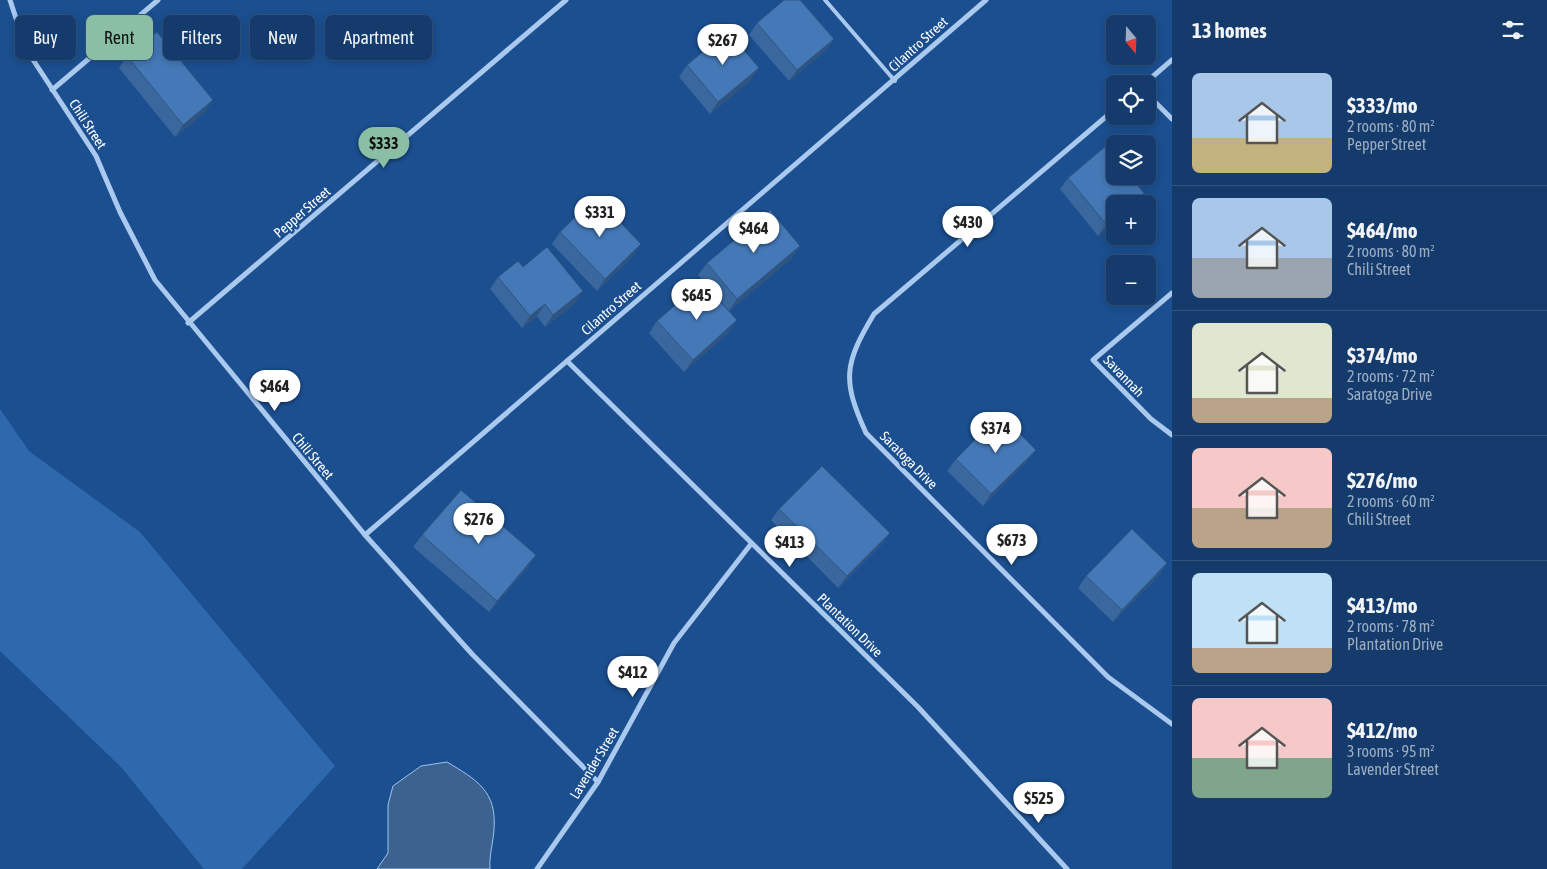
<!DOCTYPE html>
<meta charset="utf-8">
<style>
body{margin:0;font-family:"Asap Condensed",sans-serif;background:#214673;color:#f1f3f6;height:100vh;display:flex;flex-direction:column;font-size:19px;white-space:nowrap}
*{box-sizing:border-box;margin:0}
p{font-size:16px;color:#9dadc1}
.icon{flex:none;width:28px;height:28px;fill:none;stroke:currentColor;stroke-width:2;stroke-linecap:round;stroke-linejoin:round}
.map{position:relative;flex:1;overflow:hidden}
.details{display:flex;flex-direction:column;background:#143b6b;width:375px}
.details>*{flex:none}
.top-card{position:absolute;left:15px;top:15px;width:475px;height:45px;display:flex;gap:10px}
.needle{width:32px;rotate:161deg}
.tools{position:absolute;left:1106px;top:15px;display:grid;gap:10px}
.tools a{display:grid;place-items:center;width:50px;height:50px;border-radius:8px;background:#143b6b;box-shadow:0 2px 8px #0003,0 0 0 1px #33557e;font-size:25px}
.price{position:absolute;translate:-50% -42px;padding:0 11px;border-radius:18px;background:#fff;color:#222;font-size:16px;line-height:32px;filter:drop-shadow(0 1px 2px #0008)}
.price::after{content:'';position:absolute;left:50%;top:30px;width:15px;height:11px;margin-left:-8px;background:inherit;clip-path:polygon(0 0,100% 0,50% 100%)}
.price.selected{background:#8abfa5;color:#111}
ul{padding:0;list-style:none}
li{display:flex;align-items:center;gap:15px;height:125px;padding:0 20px}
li+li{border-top:1px solid #33557e}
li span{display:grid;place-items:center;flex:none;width:140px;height:100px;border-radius:8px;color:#555}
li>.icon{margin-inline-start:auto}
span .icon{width:60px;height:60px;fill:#fffc;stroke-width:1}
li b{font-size:21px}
h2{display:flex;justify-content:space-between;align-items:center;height:60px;padding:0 20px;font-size:21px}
.pill{padding:0 18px;border-radius:8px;background:#143b6b;box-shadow:0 2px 8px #0003,0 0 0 1px #33557e;font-size:18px;line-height:45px}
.pill.selected{background:#8abfa5;color:#111}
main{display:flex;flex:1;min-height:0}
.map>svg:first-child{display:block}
.green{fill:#2e69ad}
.water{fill:#3c6290;stroke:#9cc4f0}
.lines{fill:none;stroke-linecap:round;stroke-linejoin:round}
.service{stroke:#a9c9ee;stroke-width:4}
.minor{stroke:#a9c9ee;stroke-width:5}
.wall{fill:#3a679d}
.shaded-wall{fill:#305480}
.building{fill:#4478b7;stroke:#305480}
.labels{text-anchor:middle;stroke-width:4.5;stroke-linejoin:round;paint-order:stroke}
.street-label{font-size:14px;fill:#fff;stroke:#1b4f8f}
</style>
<main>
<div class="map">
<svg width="1172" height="869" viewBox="0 0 1172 869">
<rect width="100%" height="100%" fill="#1b4f8f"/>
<!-- green -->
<polygon class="green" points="0,409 29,451 140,532 335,766 242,869 204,869 121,767 0,651"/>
<!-- water -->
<path class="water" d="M 447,762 C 477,780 497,791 494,830 C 493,844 489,855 490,869 L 377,869 L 388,853 L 388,805 L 393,786 L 421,766 Z"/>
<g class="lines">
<!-- service -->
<polyline class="service" points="825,0 895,81"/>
<!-- minor -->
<g class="minor">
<polyline points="10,0 26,49 96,156 120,212 155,280 365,535 472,654 598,782"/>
<polyline points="1144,84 1172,60"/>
<polyline points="52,90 158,0"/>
<polyline points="1148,95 1172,119"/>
<path d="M 1115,109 L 874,314 C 844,364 842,380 866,433 L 1108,677 L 1172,724"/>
<polyline points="1172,293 1093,360 1151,419 1172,435"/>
<polyline points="188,323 566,0"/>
<polyline points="567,361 918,707 1067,869"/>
<polyline points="365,535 986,0"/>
<polyline points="537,869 598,782 674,643 751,544"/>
</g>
</g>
<!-- wall -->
<g class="wall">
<polygon points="757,23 834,39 825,51 789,81 749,35"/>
<polygon points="127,56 205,112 175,137 119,68"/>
<polygon points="687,65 751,80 710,114 679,77"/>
<polygon points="1068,178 1115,222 1098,236 1060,189"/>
<polygon points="560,232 633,256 597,291 552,244"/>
<polygon points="792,258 729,311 698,275 707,263"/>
<polygon points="523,267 575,303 545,327 537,316 522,328 490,289 498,277"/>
<polygon points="657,321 729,332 684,372 649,333"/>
<polygon points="1036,450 1027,461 983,506 947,471 956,459"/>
<polygon points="779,509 890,533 881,545 838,588 771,520"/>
<polygon points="422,535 528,567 489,612 413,547"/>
<polygon points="1167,563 1159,575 1113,622 1078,588 1086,576"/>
</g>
<!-- shaded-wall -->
<g class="shaded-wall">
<polygon points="834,39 825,51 789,81 797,70"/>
<polygon points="759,68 751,80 710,114 718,102"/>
<polygon points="213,100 205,112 175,137 183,125"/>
<polygon points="1144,193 1137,204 1131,204"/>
<polygon points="1115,217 1115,222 1098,236 1106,224"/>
<polygon points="641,244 633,256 597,291 605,279"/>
<polygon points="800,246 792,258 729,311 737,299"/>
<polygon points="583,291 575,303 545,327 553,315"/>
<polygon points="545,304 537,316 522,328 530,316"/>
<polygon points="737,320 729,332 684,372 693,360"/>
<polygon points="1036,450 1027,461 983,506 991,494"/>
<polygon points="890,533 881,545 838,588 847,576"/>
<polygon points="536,555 528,567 489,612 497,601"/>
<polygon points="1167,563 1159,575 1113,622 1122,610"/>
</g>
<!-- building -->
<g class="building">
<polygon points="784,0 800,0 834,39 797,70 757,23"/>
<polygon points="728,31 759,68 718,102 687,65"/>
<polygon points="157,32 213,100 183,125 127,56"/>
<polygon points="1106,146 1115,158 1115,176 1130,176 1144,193 1131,204 1115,204 1115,217 1106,224 1068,178"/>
<polygon points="596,197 641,244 605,279 560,232"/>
<polygon points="770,210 800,246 737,299 707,263"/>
<polygon points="547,247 583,291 553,315 545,304 530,316 498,277 518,261 523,267"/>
<polygon points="702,282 737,320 693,360 657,321"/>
<polygon points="1000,414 1036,450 991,494 956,459"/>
<polygon points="822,466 890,533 847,576 779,509"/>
<polygon points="461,490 536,555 497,601 422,535"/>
<polygon points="1132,529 1167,563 1122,610 1086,576"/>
</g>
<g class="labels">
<!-- street labels -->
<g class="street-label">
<text transform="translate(918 44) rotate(-42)" y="5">Cilantro Street</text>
<text transform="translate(88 124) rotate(57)" y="5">Chili Street</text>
<text transform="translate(302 212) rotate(-41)" y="5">Pepper Street</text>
<text transform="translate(611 308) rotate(-41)" y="5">Cilantro Street</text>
<text transform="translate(1124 376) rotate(46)" y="5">Savannah</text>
<text transform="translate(313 456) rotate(50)" y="5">Chili Street</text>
<text transform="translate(909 460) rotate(45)" y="5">Saratoga Drive</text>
<text transform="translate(850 625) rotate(44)" y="5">Plantation Drive</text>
<text transform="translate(594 763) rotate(-59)" y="5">Lavender Street</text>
</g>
</g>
</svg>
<div class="tools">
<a><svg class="needle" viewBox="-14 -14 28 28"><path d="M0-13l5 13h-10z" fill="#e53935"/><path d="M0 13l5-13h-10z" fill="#9dadc1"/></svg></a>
<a><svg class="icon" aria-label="locate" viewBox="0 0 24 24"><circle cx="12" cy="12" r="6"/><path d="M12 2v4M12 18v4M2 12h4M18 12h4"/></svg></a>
<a><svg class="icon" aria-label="layers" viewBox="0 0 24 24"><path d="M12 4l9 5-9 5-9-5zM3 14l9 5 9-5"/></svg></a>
<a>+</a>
<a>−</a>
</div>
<b class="price" style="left:723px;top:66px">$267</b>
<b class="price selected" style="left:384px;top:169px">$333</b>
<b class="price" style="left:600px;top:238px">$331</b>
<b class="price" style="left:968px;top:248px">$430</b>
<b class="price" style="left:754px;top:254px">$464</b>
<b class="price" style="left:697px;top:321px">$645</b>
<b class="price" style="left:275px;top:412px">$464</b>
<b class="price" style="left:996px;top:454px">$374</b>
<b class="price" style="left:479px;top:545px">$276</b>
<b class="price" style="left:1012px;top:566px">$673</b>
<b class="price" style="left:790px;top:568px">$413</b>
<b class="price" style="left:633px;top:698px">$412</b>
<b class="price" style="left:1039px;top:824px">$525</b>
<div class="top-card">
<a class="pill">Buy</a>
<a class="pill selected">Rent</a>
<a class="pill">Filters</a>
<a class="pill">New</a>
<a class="pill">Apartment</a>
</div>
</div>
<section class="details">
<h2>13 homes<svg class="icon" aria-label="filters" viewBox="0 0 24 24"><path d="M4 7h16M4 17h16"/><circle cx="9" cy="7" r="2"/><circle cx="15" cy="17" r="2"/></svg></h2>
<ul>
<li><span style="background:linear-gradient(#a9c7e8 65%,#c2b280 0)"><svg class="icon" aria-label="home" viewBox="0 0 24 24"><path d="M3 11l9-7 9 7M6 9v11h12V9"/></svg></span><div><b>$333/mo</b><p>2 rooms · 80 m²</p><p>Pepper Street</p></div></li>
<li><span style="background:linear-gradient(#a9c7e8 60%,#9aa5b1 0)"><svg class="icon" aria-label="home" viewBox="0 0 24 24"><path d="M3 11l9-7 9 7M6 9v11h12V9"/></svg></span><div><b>$464/mo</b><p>2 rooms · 80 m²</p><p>Chili Street</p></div></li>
<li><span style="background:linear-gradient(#dfe7d0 75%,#b9a48a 0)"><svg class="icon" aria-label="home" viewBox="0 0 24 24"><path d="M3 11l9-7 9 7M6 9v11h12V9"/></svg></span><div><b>$374/mo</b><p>2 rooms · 72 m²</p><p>Saratoga Drive</p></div></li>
<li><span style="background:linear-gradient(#f6c9c9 60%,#b9a48a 0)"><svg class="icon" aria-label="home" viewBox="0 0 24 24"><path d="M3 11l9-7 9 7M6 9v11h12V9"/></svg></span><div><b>$276/mo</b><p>2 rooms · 60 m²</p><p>Chili Street</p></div></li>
<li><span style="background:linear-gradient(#bfe0f5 75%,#b9a48a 0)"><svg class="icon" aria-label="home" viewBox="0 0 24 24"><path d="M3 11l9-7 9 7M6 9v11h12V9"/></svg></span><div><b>$413/mo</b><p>2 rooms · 78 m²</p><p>Plantation Drive</p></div></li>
<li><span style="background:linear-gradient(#f6c9c9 60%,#7fa58c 0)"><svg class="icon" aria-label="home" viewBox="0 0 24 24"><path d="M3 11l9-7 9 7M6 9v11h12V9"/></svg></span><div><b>$412/mo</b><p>3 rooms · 95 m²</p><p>Lavender Street</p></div></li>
</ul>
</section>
</main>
